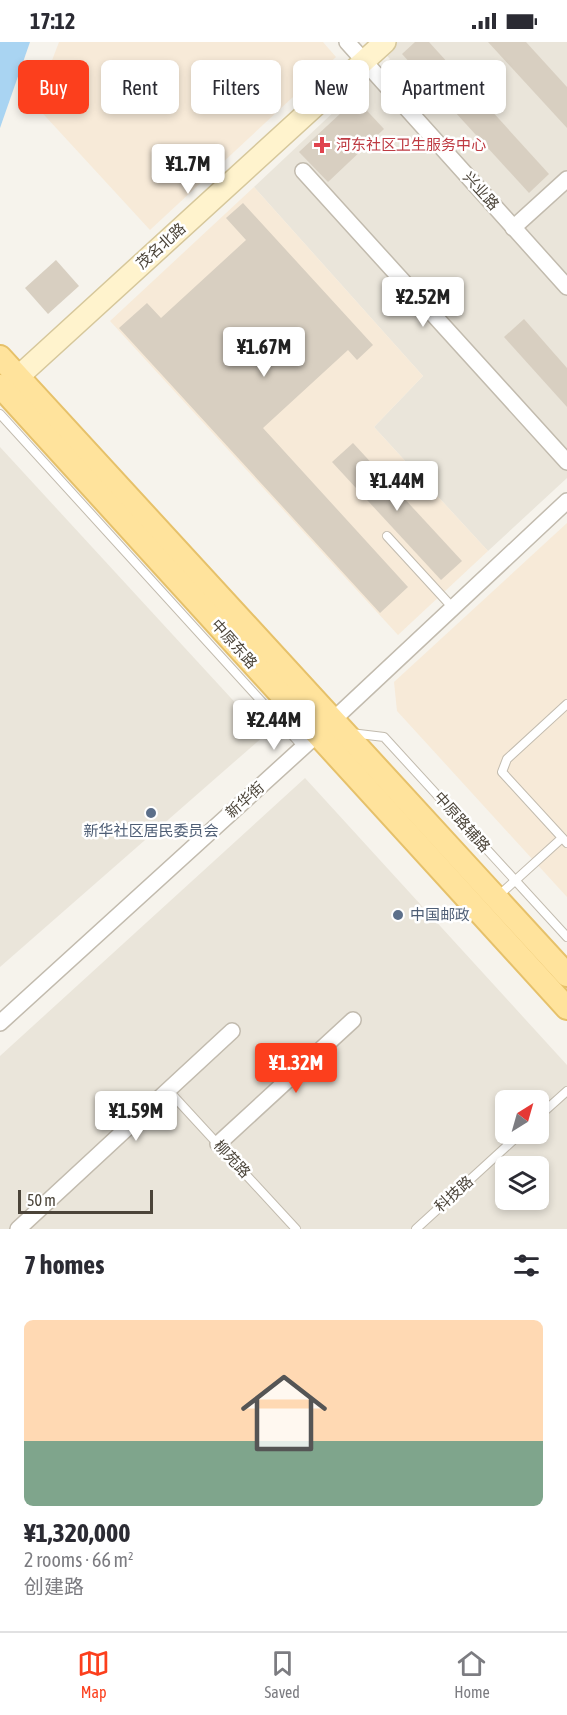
<!DOCTYPE html>
<meta charset="utf-8">
<style>
body{margin:0;font-family:"Asap Condensed","Noto Sans SC",sans-serif;background:#f7f7f7;color:#2b2b33;height:100vh;display:flex;flex-direction:column;font-size:22px;white-space:nowrap}
*{box-sizing:border-box;margin:0}
p{font-size:20px;color:#7c7c81}
.icon{flex:none;width:33px;height:33px;fill:none;stroke:currentColor;stroke-width:2;stroke-linecap:round;stroke-linejoin:round}
.map{position:relative;height:1187px;overflow:hidden}
.side{display:flex;flex-direction:column;background:#fff;flex:1}
.side>*{flex:none}
.guide{position:absolute;left:18px;top:18px;width:531px;height:54px;display:flex;gap:12px}
.needle{width:39px;rotate:37deg}
.buttons{position:absolute;left:495px;top:1048px;display:grid;gap:12px}
.buttons a{display:grid;place-items:center;width:54px;height:54px;border-radius:9px;background:#fff;box-shadow:0 3px 9px #0003;font-size:30px}
.scale{position:absolute;left:18px;bottom:15px;width:135px;box-sizing:border-box;padding-left:6px;border:3px solid #4b4439;border-top:0;font-size:16px;line-height:21px;white-space:nowrap;color:#4b4439;-webkit-text-stroke:4px #fff;paint-order:stroke}
.price{position:absolute;translate:-50% -51px;padding:0 14px;border-radius:6px;background:#fff;color:#222;font-size:20px;line-height:39px;filter:drop-shadow(0 2px 3px #0008)}
.price::after{content:'';position:absolute;left:50%;top:36px;width:18px;height:14px;margin-left:-9px;background:inherit;clip-path:polygon(0 0,100% 0,50% 100%)}
.price.selected{background:#fc3f1d;color:#fff}
ul{padding:0;list-style:none}
li{display:grid;align-content:center;gap:12px;height:318px;padding:0 24px}
li span{display:grid;place-items:center;height:186px;border-radius:9px;color:#555}
li>.icon{margin-inline-start:auto}
span .icon{width:108px;height:108px;fill:#fffc;stroke-width:1}
li b{font-size:26px}
h2{display:flex;justify-content:space-between;align-items:center;height:72px;padding:0 24px;font-size:26px}
.pill{padding:0 21px;border-radius:9px;background:#fff;box-shadow:0 3px 9px #0003;font-size:21px;line-height:54px}
.pill.selected{background:#fc3f1d;color:#fff}
.status{display:flex;justify-content:space-between;align-items:center;height:42px;padding:0 30px;background:#fff;direction:ltr}
.status svg{height:16px;fill:currentColor}
.tabs{display:flex;justify-content:space-around;align-items:center;height:84px;border-top:2px solid #e1e1e2;background:#fff;font-size:16px;color:#7c7c81}
.tabs a{display:grid;justify-items:center;gap:3px}
.tabs .selected{color:#fc3f1d}
.map>svg:first-child{display:block}
.residential{fill:#eae5da;fill-rule:evenodd}
.commercial{fill:#f7ead8}
.water{fill:#a9d4f2}
.building{fill:#d8cfc1}
.lines{fill:none;stroke-linecap:round;stroke-linejoin:round}
.lane-casing{stroke:#c2bbae;stroke-width:10}
.street-casing{stroke:#c2bbae;stroke-width:18}
.secondary-casing{stroke:#d6c79b;stroke-width:24}
.primary-casing{stroke:#e6c16a;stroke-width:26}
.lane{stroke:#fff;stroke-width:8}
.street{stroke:#fff;stroke-width:15}
.secondary{stroke:#fff3cd;stroke-width:21}
.primary{stroke:#ffe39c;stroke-width:22}
.health-dot{fill:#e0444e;stroke:#fff;stroke-width:2}
.service-dot{fill:#5c6f8a;stroke:#fff;stroke-width:2}
.labels{text-anchor:middle;stroke-width:5;stroke-linejoin:round;paint-order:stroke}
.health-label{font-size:15px;fill:#be3a42;stroke:#fff;text-anchor:start}
.street-label{font-size:15px;fill:#4b4439;stroke:#fff}
.service-label{font-size:15px;fill:#4e5e75;stroke:#fff}
</style>
<div class="status"><b>17:12</b><svg viewBox="0 0 49 12"><path d="M0 12V9h3v3zM5 12V6h3v6zM10 12V3h3v9zM15 12V0h3v12zM26 1h20v11H26zM47 4h2v5h-2z"/></svg></div>
<div class="map">
<svg width="567" height="1187" viewBox="0 0 567 1187">
<rect width="100%" height="100%" fill="#f6f3ec"/>
<!-- residential -->
<g class="residential">
<polygon points="374,0 567,0 567,436 488,509 374,385 423,334 254,145 390,17"/>
<polygon points="0,405 265,693 0,925"/>
<path d="M 305,736 L 567,1023 L 567,1187 L 0,1187 L 0,1014 ZM 506,1059 L 538,1059 L 538,1092 L 506,1092 ZM 506,1125 L 538,1125 L 538,1158 L 506,1158 Z"/>
</g>
<!-- commercial -->
<g class="commercial">
<polygon points="59,0 323,0 336,15 150,188 35,63"/>
<polygon points="254,145 423,334 374,385 488,509 398,593 110,279"/>
<polygon points="567,481 567,855 397,669 394,640"/>
</g>
<!-- water -->
<polygon class="water" points="0,0 30,0 0,86"/>
<!-- building -->
<g class="building">
<polygon points="415,0 429,0 549,132 529,151 402,12"/>
<polygon points="488,0 526,0 567,45 567,86"/>
<polygon points="356,57 384,87 328,140 299,110"/>
<polygon points="243,161 373,303 357,318 348,308 263,386 408,545 380,571 119,286 147,261 161,276 246,198 226,176"/>
<polygon points="56,218 79,244 48,272 25,246"/>
<polygon points="524,277 567,326 567,365 504,295"/>
<polygon points="353,401 462,519 441,538 332,420"/>
</g>
<g class="lines">
<defs>
<g id="lane">
<polyline points="0,372 303,705"/>
<polyline points="387,494 453,566"/>
<polyline points="567,662 507,717 502,730 567,801"/>
<polyline points="351,691 384,695 567,895"/>
<polyline points="497,855 562,796"/>
<polyline points="168,1048 296,1187"/>
<polyline points="538,1075 567,1049"/>
<polyline points="416,1187 520,1092"/>
</g>
<g id="street">
<polyline points="347,0 567,245"/>
<polyline points="303,129 567,420"/>
<polyline points="513,186 567,137"/>
<polyline points="0,981 333,678 567,459"/>
<polyline points="218,1102 353,978"/>
<polyline points="18,1187 232,989"/>
</g>
<polyline id="secondary" points="18,335 385,0"/>
<g id="primary">
<polyline points="0,315 567,933"/>
<polyline points="0,344 567,966"/>
</g>
</defs>
<!-- lane casing -->
<use href="#lane" class="lane-casing"/>
<!-- street casing -->
<use href="#street" class="street-casing"/>
<!-- secondary casing -->
<use href="#secondary" class="secondary-casing"/>
<!-- primary casing -->
<use href="#primary" class="primary-casing"/>
<!-- lane -->
<use href="#lane" class="lane"/>
<!-- street -->
<use href="#street" class="street"/>
<!-- secondary -->
<use href="#secondary" class="secondary"/>
<!-- primary -->
<use href="#primary" class="primary"/>
</g>
<!-- markers -->
<path class="health-dot" d="M319 94h6v6h6v6h-6v6h-6v-6h-6v-6h6z"/>
<g class="service-dot">
<circle cx="151" cy="771" r="6"/>
<circle cx="398" cy="873" r="6"/>
</g>
<g class="labels">
<!-- health labels -->
<g class="health-label">
<text x="336" y="108">河东社区卫生服务中心</text>
</g>
<!-- street labels -->
<g class="street-label">
<text transform="translate(481 149) rotate(48)" y="5">兴业路</text>
<text transform="translate(161 204) rotate(-42)" y="5">茂名北路</text>
<text transform="translate(234 602) rotate(48)" y="5">中原东路</text>
<text transform="translate(245 758) rotate(-42)" y="5">新华街</text>
<text transform="translate(462 780) rotate(48)" y="5">中原路辅路</text>
<text transform="translate(232 1117) rotate(47)" y="5">柳苑路</text>
<text transform="translate(454 1152) rotate(-42)" y="5">科技路</text>
</g>
<!-- service labels -->
<g class="service-label">
<text x="151" y="794">新华社区居民委员会</text>
<text x="410" y="878" text-anchor="start">中国邮政</text>
</g>
</g>
</svg>
<div class="buttons">
<a><svg class="needle" viewBox="-14 -14 28 28"><path d="M0-13l5 13h-10z" fill="#e53935"/><path d="M0 13l5-13h-10z" fill="#7c7c81"/></svg></a>
<a><svg class="icon" aria-label="layers" viewBox="0 0 24 24"><path d="M12 4l9 5-9 5-9-5zM3 14l9 5 9-5"/></svg></a>
</div>
<div class="scale">50 m</div>
<b class="price" style="left:188px;top:153px">¥1.7M</b>
<b class="price" style="left:423px;top:286px">¥2.52M</b>
<b class="price" style="left:264px;top:336px">¥1.67M</b>
<b class="price" style="left:397px;top:470px">¥1.44M</b>
<b class="price" style="left:274px;top:709px">¥2.44M</b>
<b class="price selected" style="left:296px;top:1052px">¥1.32M</b>
<b class="price" style="left:136px;top:1100px">¥1.59M</b>
<div class="guide">
<a class="pill selected">Buy</a>
<a class="pill">Rent</a>
<a class="pill">Filters</a>
<a class="pill">New</a>
<a class="pill">Apartment</a>
</div>
</div>
<section class="side">
<h2>7 homes<svg class="icon" aria-label="filters" viewBox="0 0 24 24"><path d="M4 7h16M4 17h16"/><circle cx="9" cy="7" r="2"/><circle cx="15" cy="17" r="2"/></svg></h2>
<ul>
<li><span style="background:linear-gradient(#ffd9b3 65%,#7fa58c 0)"><svg class="icon" aria-label="home" viewBox="0 0 24 24"><path d="M3 11l9-7 9 7M6 9v11h12V9"/></svg></span><div><b>¥1,320,000</b><p>2 rooms · 66 m²</p><p>创建路</p></div></li>
</ul>
</section>
<nav class="tabs">
<a class="selected"><svg class="icon" aria-label="map" viewBox="0 0 24 24"><path d="M3 6l6-2 6 2 6-2v14l-6 2-6-2-6 2zM9 4v14M15 6v14"/></svg>Map</a>
<a><svg class="icon" aria-label="saved" viewBox="0 0 24 24"><path d="M7 4h10v16l-5-4-5 4z"/></svg>Saved</a>
<a><svg class="icon" aria-label="home" viewBox="0 0 24 24"><path d="M3 11l9-7 9 7M6 9v11h12V9"/></svg>Home</a>
</nav>
